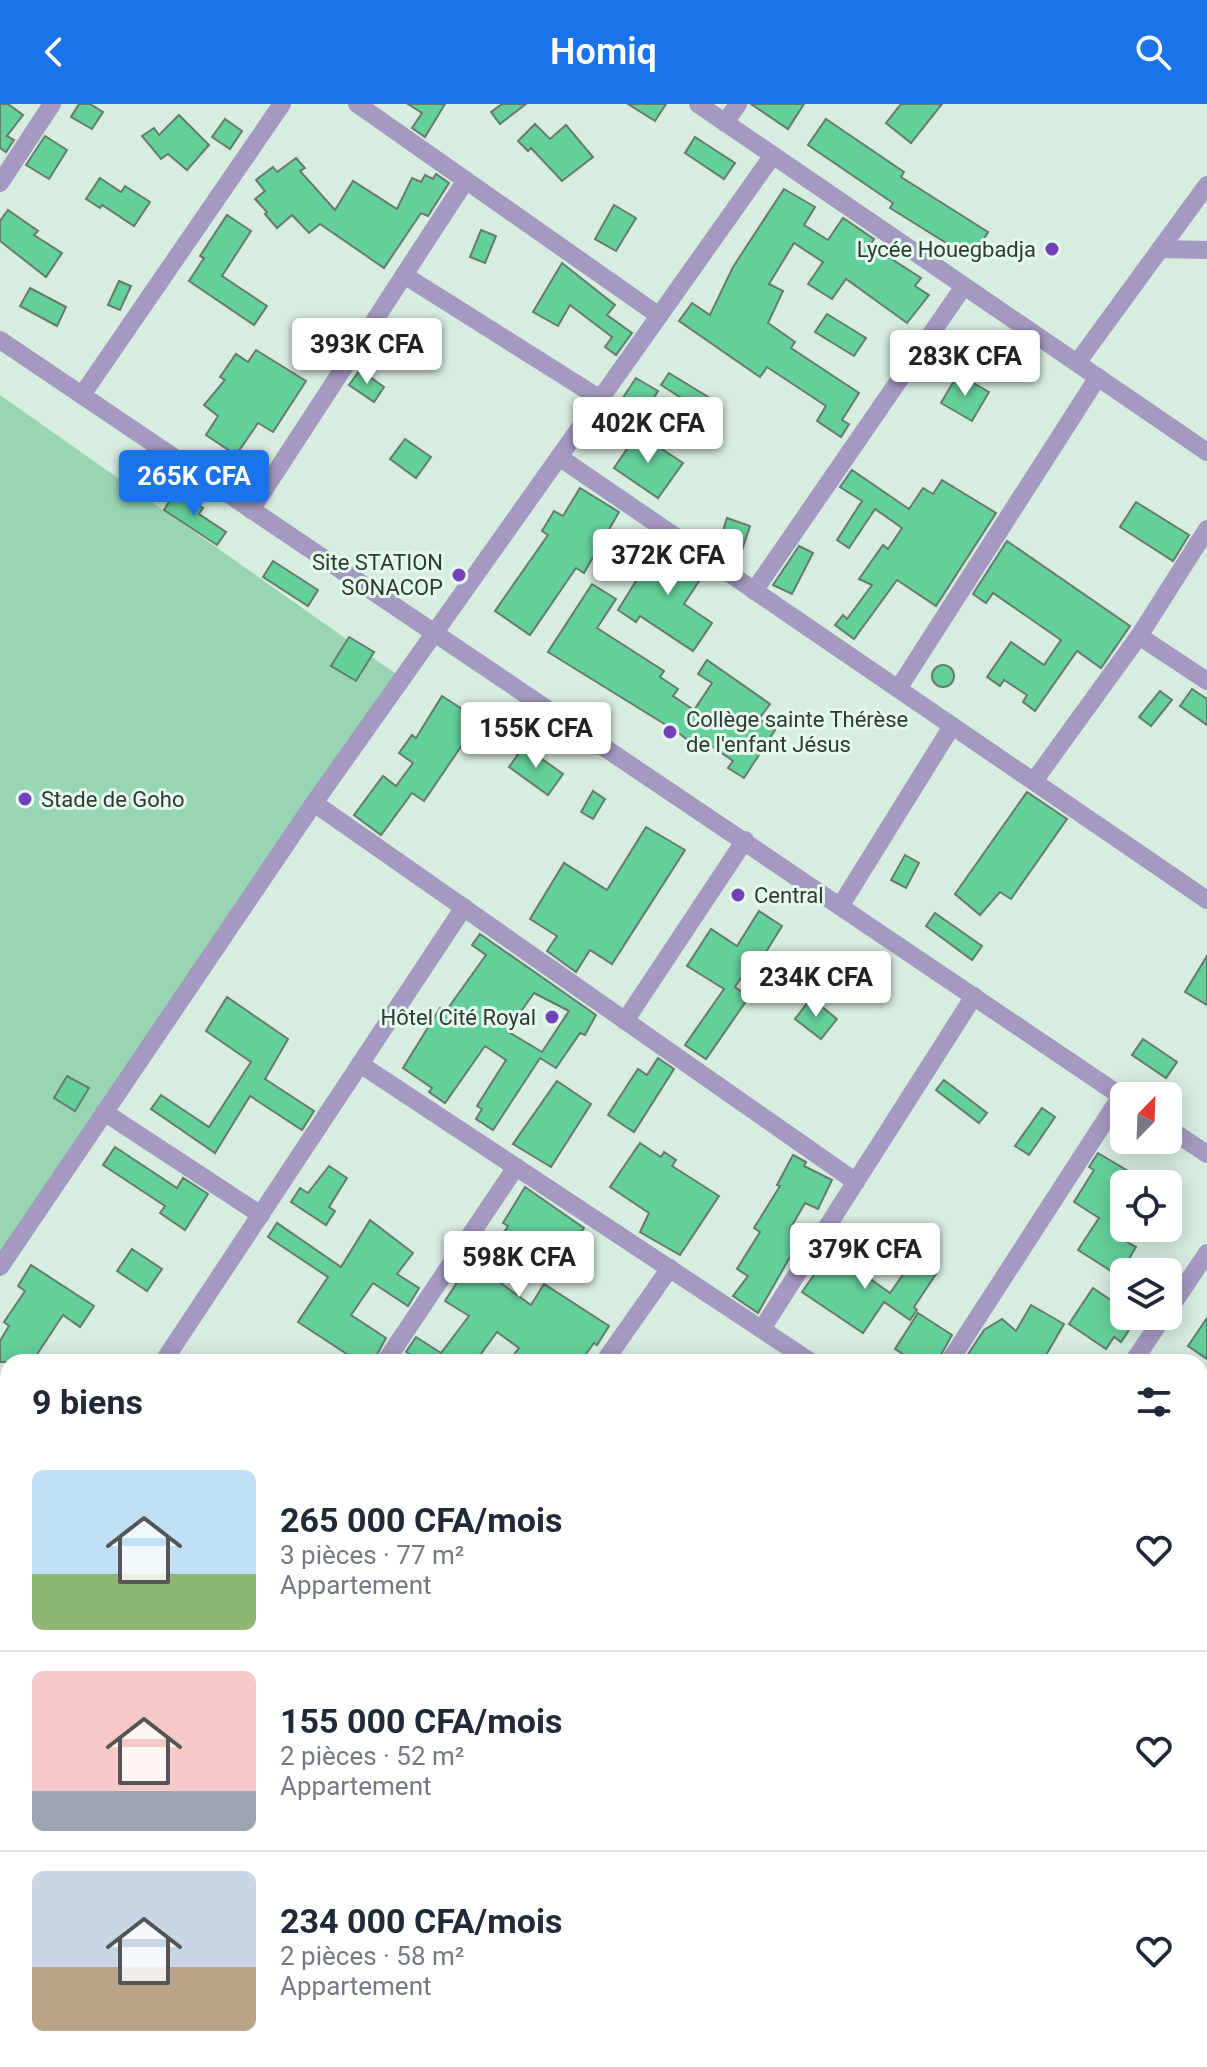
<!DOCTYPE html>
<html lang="fr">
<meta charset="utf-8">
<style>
body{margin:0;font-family:Roboto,sans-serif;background:#f6f6f7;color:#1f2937;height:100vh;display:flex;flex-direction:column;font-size:30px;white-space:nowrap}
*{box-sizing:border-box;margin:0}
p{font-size:26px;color:#747a83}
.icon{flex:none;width:44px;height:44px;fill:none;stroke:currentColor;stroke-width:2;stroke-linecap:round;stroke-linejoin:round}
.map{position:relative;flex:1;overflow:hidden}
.side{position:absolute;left:0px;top:1250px;width:1208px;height:714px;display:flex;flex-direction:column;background:#fff;border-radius:24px 24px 0 0;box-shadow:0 4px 20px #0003}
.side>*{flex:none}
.needle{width:52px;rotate:23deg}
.fabs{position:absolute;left:1110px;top:978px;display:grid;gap:16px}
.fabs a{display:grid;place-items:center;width:72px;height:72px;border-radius:12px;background:#fff;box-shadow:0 4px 20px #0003;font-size:40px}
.price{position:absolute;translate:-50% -68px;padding:0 18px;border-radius:8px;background:#fff;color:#222;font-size:26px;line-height:52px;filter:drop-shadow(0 2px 4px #0008)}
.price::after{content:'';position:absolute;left:50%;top:48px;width:24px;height:18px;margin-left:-12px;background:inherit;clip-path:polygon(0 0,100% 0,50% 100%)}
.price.on{background:#1a73e8;color:#fff}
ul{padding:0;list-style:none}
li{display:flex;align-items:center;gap:24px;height:200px;padding:0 32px}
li+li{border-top:2px solid #e0e1e3}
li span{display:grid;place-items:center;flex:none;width:224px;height:160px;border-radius:12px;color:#555}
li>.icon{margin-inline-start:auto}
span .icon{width:96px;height:96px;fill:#fffc;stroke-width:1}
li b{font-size:34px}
h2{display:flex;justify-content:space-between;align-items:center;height:96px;padding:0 32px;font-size:34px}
header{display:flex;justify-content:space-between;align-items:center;height:104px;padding:0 32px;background:#1a73e8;color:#fff;font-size:36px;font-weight:600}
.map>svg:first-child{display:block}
.green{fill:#98d5b3}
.building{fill:#64d099;stroke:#677a6f;stroke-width:2;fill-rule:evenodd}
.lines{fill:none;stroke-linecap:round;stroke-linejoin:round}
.minor{stroke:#a499c0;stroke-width:18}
.poi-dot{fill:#7342ba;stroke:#e4faed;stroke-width:3}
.labels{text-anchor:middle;stroke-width:6;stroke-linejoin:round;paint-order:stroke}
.poi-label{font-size:22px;fill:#303934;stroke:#e4faed;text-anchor:end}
</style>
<header><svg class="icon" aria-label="back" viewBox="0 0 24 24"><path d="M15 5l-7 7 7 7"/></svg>Homiq<svg class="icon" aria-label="search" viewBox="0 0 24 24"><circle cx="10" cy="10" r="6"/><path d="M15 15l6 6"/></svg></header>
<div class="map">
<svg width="1207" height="1963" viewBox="0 0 1207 1963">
<rect width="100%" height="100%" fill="#d7ede0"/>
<!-- green -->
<g class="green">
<polygon points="0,291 396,570 0,1148"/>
<polygon points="861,1956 986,1956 997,1963 857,1963"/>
</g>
<!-- building -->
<g class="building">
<polygon points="0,0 8,0 23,11 7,32 14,36 6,48 0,44"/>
<polygon points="79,0 90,0 103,8 92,25 71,13"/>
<polygon points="408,0 445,0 425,33 412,24 422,9"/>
<polygon points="502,0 526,0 500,20 491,8"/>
<polygon points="628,0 666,0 655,17"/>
<polygon points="751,0 804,0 788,25"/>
<polygon points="901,0 942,0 911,39 886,19"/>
<polygon points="179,11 209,41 187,66 168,50 161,55 142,32 154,24 159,31"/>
<polygon points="225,15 242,27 230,45 212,33"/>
<polygon points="826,15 904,68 901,73 988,128 972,155 890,104 893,99 808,41"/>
<polygon points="535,20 550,35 566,21 593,53 562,77 531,44 528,47 518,37"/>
<polygon points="45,32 67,46 49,75 26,61"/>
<polygon points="695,33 735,59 724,75 685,49"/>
<polygon points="296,54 305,64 300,67 335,106 353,77 397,105 412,74 421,78 425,71 433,75 436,70 449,79 428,112 421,109 384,164 320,120 309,129 292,111 277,124 265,110 267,108 255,95 265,87 256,76 273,63 277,68"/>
<polygon points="100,74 121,88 125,82 150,98 134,122 102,101 100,104 86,95"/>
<polygon points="784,85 815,103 804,121 828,136 843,114 874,135 870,141 921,174 915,182 929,191 907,219 846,175 832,195 808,180 823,158 794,139 769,180 783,187 768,219 795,238 791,244 859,289 842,316 849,320 841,333 817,317 826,302 767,263 760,273 679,217 692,199 710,211 733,163"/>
<polygon points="614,101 636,114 616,147 595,135"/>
<polygon points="8,106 38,127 34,131 62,149 46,173 0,137 0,117"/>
<polygon points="227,111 251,127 222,172 267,202 254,221 189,177 204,154 200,152"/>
<polygon points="481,126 496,132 485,159 470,153"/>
<polygon points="562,159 615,201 607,211 632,229 616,251 605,243 612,233 570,201 558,222 533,208"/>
<polygon points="119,177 131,182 120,206 108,201"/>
<polygon points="30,184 66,203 57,222 20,202"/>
<polygon points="827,210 866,234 854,252 815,228"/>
<polygon points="256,246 306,277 273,328 258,319 236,351 206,331 218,312 204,301 225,276 220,273 236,250 248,258"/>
<polygon points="360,266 384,283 374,298 349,281"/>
<polygon points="669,269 718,299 710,312 661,281"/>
<polygon points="958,270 989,288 972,317 941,299"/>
<polygon points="636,274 658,287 640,315 618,301"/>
<polygon points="638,329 683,359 658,394 614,364"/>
<polygon points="405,335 431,353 416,374 390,355"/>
<polygon points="852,366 909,405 923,384 933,390 942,376 996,409 936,502 897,476 854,535 835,521 843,511 847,515 872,481 859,475 883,441 888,445 902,424 875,405 849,444 837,436 862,397 840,383"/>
<polygon points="580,384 619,408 584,469 576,464 530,531 495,507 548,431 542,427 554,407 563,412"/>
<polygon points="176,387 203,404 199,410 226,428 217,441 164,406"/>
<polygon points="1136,398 1189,431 1173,457 1120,423"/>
<polygon points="727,414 750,422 742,446 719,439"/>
<polygon points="661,437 705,468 684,500 712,519 693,547 640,512 636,518 618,506"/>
<polygon points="1007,437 1130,522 1101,564 1077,547 1035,607 1023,598 1027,591 1004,576 1000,582 987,573 1011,538 1044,561 1061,536 993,489 986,499 973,490"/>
<polygon points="799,442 813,449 792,490 773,481"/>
<polygon points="273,457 318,486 308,502 263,473"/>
<polygon points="592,480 616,495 597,524 664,567 660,573 678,585 673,592 694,606 712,579 698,570 707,556 770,600 759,615 775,626 744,674 728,664 733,657 702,635 696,643 679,629 548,548"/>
<polygon points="349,533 374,548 356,577 331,562"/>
<circle cx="943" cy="572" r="11"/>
<polygon points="1192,585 1207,595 1207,621 1180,602"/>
<polygon points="1160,587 1172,596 1151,622 1139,613"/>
<polygon points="442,592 479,616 424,697 412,689 381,731 354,711 383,672 396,682 413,659 399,649 412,631 416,634"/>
<polygon points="524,642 563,670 548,691 509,663"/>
<polygon points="593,687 605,695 593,715 581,708"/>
<polygon points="1027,688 1067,715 1011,795 1000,788 980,811 955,790"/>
<polygon points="646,723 685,746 612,860 590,846 576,868 547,847 557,832 530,815 564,759 607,786"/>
<polygon points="905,751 919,759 906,784 891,776"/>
<polygon points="759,807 782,822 756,864 750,860 735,883 749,893 706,955 685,941 724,885 687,862 711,825 737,842"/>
<polygon points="935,809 982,842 972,856 926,822"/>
<path d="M 480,830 L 596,911 L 585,931 L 580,929 L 556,964 L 540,954 L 493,1026 L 476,1015 L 482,1005 L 477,1002 L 506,956 L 485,942 L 445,999 L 429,988 L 432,984 L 403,964 L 440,904 L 446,907 L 486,851 L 472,841 ZM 534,889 L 569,907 L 542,948 L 507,927 Z"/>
<polygon points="1207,852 1207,901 1185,888"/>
<polygon points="841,856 867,873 856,889 831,873"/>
<polygon points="227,893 288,935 265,975 314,1007 302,1026 250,992 215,1049 151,1005 161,991 209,1023 251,958 206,927"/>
<polygon points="811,894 837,915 821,935 795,915"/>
<polygon points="1143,935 1177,958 1166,974 1132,951"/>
<polygon points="658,954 674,965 634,1028 608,1011 638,965 647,971"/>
<polygon points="67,972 89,984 75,1007 54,994"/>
<polygon points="944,976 987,1009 979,1019 936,986"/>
<polygon points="557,977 591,1000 551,1063 513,1040"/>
<polygon points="1042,1004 1055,1013 1029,1051 1015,1042"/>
<polygon points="640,1039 661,1053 664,1048 676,1056 672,1062 719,1092 680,1151 640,1128 649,1109 610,1083"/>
<polygon points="115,1043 177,1084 183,1074 208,1090 185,1126 160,1109 165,1102 103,1061"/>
<polygon points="1098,1049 1150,1080 1124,1080 1124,1119 1116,1132 1136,1143 1119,1172 1078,1146 1099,1114 1074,1098 1094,1066 1089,1063"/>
<polygon points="793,1051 806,1058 804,1062 832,1076 818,1105 805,1099 790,1125 805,1136 797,1148 794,1146 758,1209 733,1192 748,1172 737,1165 760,1128 754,1124 780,1082 777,1081"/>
<polygon points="329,1062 347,1074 329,1103 335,1107 326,1121 291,1098 300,1084 308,1089"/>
<polygon points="525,1083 584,1124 560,1159 523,1133 495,1175 531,1201 544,1180 609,1222 597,1241 594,1239 580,1258 508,1258 519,1244 497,1228 475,1258 410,1258 413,1252 406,1248 416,1233 441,1249 469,1212 445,1197 471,1157 481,1164 508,1122 503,1119"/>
<polygon points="370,1116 413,1149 397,1170 419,1184 408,1202 373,1179 351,1211 386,1234 373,1258 359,1258 298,1218 328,1173 268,1133 277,1119 341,1163"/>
<polygon points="132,1145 162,1165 147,1187 117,1167"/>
<polygon points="831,1147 890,1189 914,1155 936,1170 914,1203 917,1206 910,1216 884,1198 863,1229 802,1188"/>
<polygon points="31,1161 94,1202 80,1223 63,1211 32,1258 0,1258 0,1237 9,1222 4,1218 25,1187 18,1182"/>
<polygon points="1093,1184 1124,1205 1124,1218 1131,1223 1121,1238 1114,1233 1106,1245 1069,1220"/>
<polygon points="1031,1201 1064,1220 1042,1258 963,1258 984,1226 1002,1215 1016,1227"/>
<polygon points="918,1209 952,1231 937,1258 915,1258 895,1245"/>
<polygon points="1207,1214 1207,1255 1188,1242"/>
</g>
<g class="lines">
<!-- minor -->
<g class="minor">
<polyline points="357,0 658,211"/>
<polyline points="698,0 1207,348"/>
<polyline points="725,19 738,0"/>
<polyline points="0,79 52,0"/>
<polyline points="1160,145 1207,146"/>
<polyline points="404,171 599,294"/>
<polyline points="0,236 1124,994"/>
<polyline points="1077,259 1207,81"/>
<polyline points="82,291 282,0"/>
<polyline points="559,353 1207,796"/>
<polyline points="251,406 466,76"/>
<polyline points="754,487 964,182"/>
<polyline points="1139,532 1207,577"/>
<polyline points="898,585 1098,273"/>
<polyline points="1034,677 1139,532 1207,425"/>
<polyline points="314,699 856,1078"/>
<polyline points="841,801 952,622"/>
<polyline points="625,917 745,736"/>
<polyline points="360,960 811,1258"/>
<polyline points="104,1008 261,1111"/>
<polyline points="1168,1024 1207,1050"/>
<polyline points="0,1163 314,699 773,51"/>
<polyline points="1168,1207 1207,1149"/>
<polyline points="762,1225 974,892"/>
<polyline points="163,1258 464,803"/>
<polyline points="385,1258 516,1063"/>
<polyline points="604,1258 670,1164"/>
<polyline points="949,1258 1121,992"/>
<polyline points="1133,1258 1164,1212"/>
<polyline points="0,1392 8,1397"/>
<polyline points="1200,1435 1207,1424"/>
<polyline points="0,1505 8,1493"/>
<polyline points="0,1832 8,1838"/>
<polyline points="185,1956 195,1963"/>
<polyline points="495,1956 505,1963"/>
<polyline points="1006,1956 1016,1963"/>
<polyline points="130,1963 134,1956"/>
<polyline points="657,1963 662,1956"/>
<polyline points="839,1963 844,1956"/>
</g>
</g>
<!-- markers -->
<g class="poi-dot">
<circle cx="1052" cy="145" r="8"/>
<circle cx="459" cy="471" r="8"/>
<circle cx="670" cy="628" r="8"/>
<circle cx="25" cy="695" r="8"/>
<circle cx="738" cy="791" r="8"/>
<circle cx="552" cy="913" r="8"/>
</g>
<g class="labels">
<!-- poi labels -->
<g class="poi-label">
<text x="1036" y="153">Lycée Houegbadja</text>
<text x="443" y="466">Site STATION<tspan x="443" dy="25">SONACOP</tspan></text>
<text x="686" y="623" text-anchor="start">Collège sainte Thérèse<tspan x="686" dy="25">de l'enfant Jésus</tspan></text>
<text x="41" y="703" text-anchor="start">Stade de Goho</text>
<text x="754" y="799" text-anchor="start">Central</text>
<text x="536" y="921">Hôtel Cité Royal</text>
</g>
</g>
</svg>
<div class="fabs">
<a><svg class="needle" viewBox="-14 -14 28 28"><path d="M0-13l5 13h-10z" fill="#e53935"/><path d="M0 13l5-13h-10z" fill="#747a83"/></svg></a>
<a><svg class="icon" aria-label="locate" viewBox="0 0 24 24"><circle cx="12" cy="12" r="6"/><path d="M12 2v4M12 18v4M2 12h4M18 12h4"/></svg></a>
<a><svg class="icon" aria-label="layers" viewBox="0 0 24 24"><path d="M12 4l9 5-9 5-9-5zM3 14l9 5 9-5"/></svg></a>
</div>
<b class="price" style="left:367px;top:282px">393K CFA</b>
<b class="price" style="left:965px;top:294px">283K CFA</b>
<b class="price" style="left:648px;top:361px">402K CFA</b>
<b class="price on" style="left:194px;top:414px">265K CFA</b>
<b class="price" style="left:668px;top:493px">372K CFA</b>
<b class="price" style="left:536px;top:666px">155K CFA</b>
<b class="price" style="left:816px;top:915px">234K CFA</b>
<b class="price" style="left:865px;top:1187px">379K CFA</b>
<b class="price" style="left:519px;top:1195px">598K CFA</b>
<section class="side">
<h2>9 biens<svg class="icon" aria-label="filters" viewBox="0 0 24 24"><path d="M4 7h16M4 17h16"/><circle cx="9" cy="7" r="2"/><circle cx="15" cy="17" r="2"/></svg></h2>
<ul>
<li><span style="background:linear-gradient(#bfe0f5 65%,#8fb573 0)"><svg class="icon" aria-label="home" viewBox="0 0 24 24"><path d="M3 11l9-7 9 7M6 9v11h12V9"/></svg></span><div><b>265 000 CFA/mois</b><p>3 pièces · 77 m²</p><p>Appartement</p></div><svg class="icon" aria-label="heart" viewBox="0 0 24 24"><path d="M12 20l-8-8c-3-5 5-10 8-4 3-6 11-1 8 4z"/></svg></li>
<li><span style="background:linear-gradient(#f6c9c9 75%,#9aa5b1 0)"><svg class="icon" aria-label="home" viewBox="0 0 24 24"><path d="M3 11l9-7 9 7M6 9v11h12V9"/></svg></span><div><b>155 000 CFA/mois</b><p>2 pièces · 52 m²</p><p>Appartement</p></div><svg class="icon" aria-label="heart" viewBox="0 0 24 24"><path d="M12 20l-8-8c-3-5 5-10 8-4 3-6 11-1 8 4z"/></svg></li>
<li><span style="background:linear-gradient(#c9d6e8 60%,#b9a48a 0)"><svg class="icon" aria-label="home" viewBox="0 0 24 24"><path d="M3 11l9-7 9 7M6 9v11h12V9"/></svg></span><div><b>234 000 CFA/mois</b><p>2 pièces · 58 m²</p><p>Appartement</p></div><svg class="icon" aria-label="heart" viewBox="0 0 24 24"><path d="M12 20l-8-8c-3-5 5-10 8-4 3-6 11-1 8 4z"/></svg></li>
</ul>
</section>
</div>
